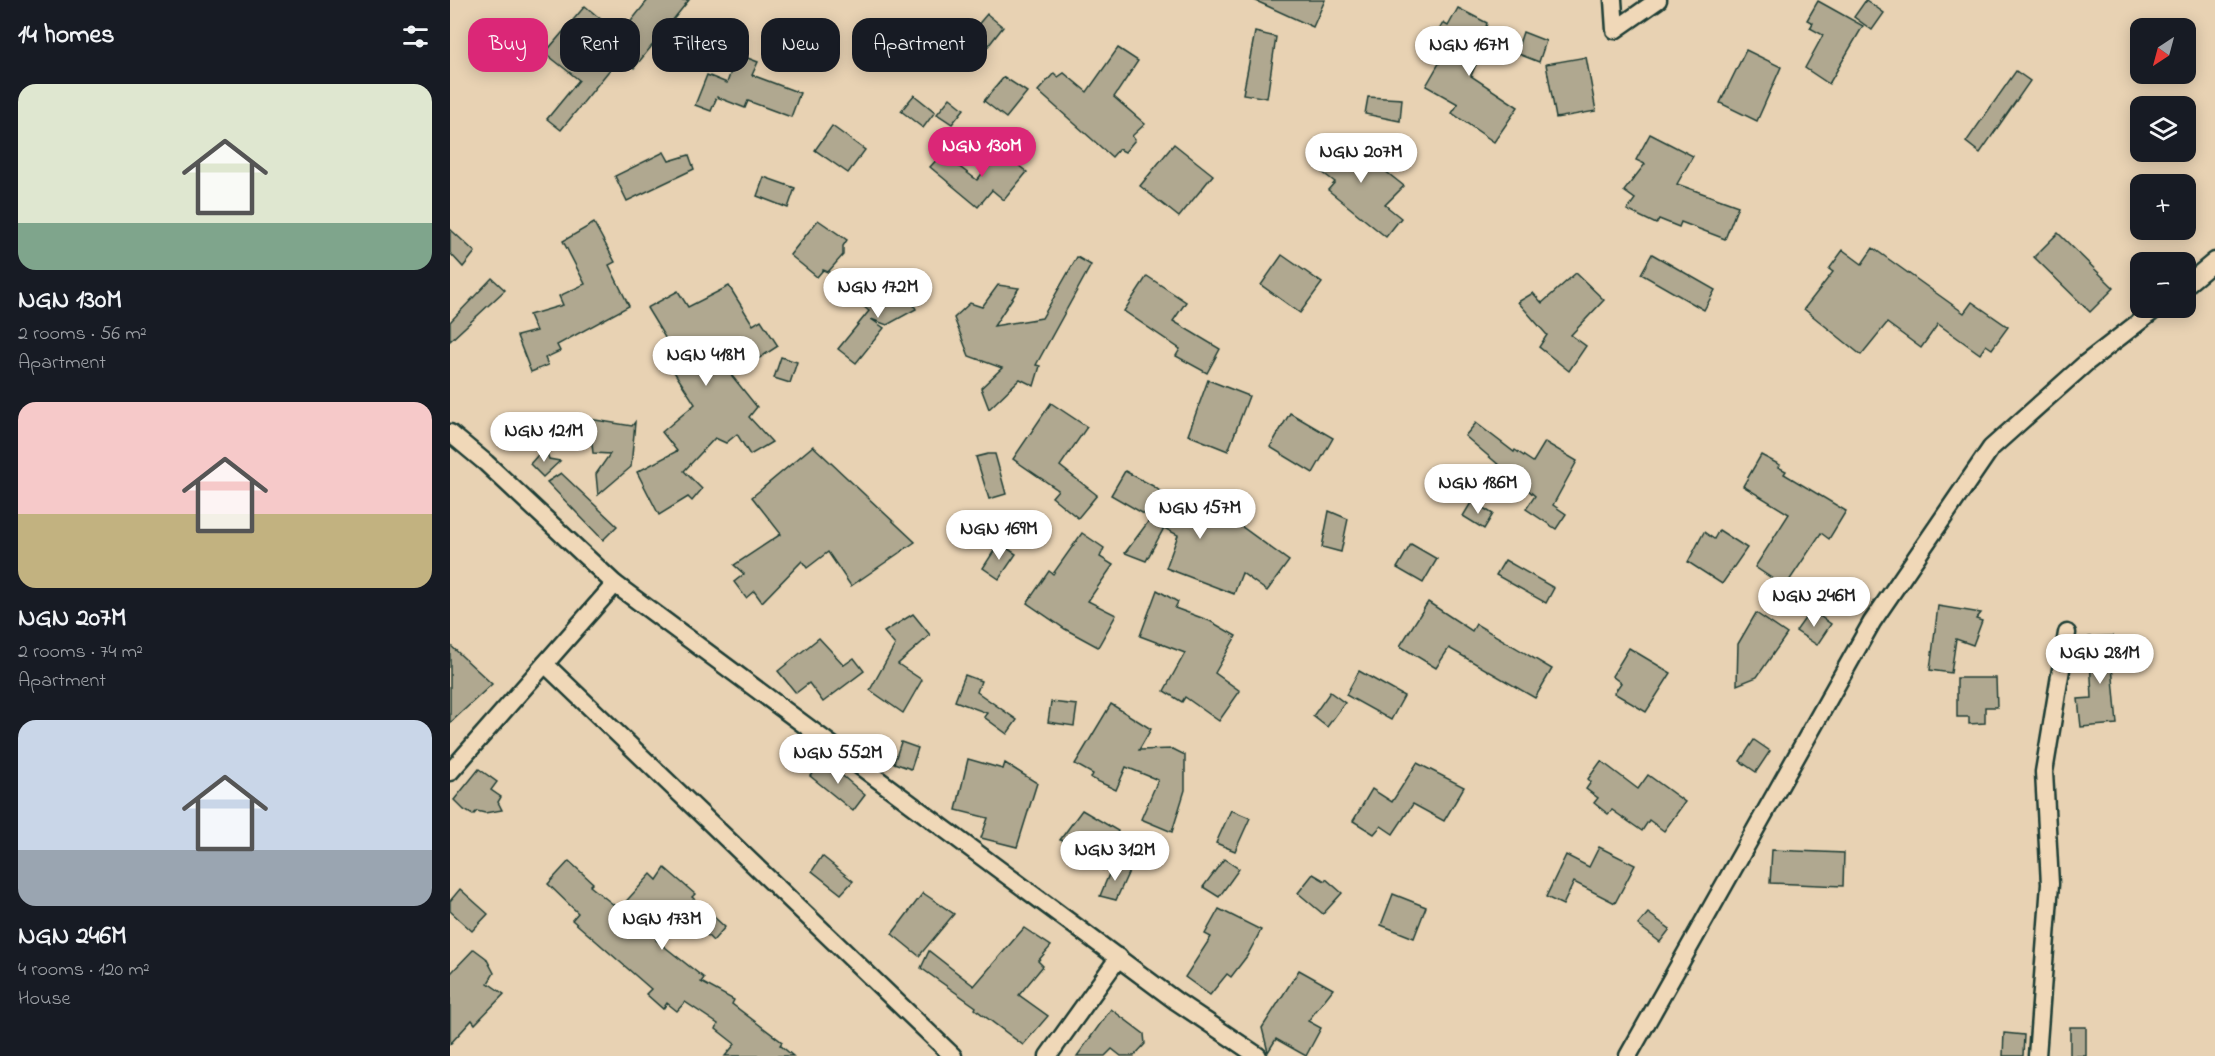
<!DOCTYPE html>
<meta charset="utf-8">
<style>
body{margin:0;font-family:"Indie Flower",sans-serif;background:#242831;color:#f1f3f6;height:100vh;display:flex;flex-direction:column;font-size:22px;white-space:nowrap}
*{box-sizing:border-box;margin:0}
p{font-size:20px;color:#9ea1a6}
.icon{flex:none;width:33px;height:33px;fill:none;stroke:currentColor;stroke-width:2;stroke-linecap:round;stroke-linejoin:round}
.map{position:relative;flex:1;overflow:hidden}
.details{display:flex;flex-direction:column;background:#171b24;width:450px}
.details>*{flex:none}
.guide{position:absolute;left:18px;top:18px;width:570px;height:54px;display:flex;gap:12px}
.needle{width:39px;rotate:216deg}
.controls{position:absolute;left:1680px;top:18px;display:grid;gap:12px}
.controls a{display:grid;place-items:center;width:66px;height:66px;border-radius:12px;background:#171b24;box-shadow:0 3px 15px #0003;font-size:30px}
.price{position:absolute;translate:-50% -51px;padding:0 14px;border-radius:21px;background:#fff;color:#222;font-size:20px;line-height:39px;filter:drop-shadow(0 2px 3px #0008)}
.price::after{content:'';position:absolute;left:50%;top:36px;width:18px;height:14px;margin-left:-9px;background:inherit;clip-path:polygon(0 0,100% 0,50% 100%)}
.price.on{background:#db2777;color:#fff}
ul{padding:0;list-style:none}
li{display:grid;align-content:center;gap:12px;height:318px;padding:0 18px}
li span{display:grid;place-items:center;height:186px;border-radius:18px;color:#555}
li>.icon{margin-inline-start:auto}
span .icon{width:108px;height:108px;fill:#fffc;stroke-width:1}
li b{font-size:26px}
h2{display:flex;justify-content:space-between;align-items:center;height:72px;padding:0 18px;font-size:26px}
.tag{padding:0 21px;border-radius:18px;background:#171b24;box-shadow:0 3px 15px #0003;font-size:21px;line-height:54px}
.tag.on{background:#db2777;color:#fff}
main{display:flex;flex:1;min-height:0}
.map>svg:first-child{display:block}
.building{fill:#b0a890;stroke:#1f3d34;stroke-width:1.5}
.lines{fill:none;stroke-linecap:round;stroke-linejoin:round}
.street-casing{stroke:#1f3d34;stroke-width:21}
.street{stroke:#f0d8b8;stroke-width:16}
</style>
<main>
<section class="details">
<h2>14 homes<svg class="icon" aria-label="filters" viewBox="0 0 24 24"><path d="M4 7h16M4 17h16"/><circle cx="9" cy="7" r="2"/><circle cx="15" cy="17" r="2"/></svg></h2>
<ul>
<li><span style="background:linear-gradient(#dfe7d0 75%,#7fa58c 0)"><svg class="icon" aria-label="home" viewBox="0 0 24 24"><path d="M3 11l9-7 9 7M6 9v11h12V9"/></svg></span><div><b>NGN 130M</b><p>2 rooms · 56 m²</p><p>Apartment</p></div></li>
<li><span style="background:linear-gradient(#f6c9c9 60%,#c2b280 0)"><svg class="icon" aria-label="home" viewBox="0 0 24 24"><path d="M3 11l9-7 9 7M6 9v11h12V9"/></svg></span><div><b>NGN 207M</b><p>2 rooms · 74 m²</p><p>Apartment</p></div></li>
<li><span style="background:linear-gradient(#c9d6e8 70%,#9aa5b1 0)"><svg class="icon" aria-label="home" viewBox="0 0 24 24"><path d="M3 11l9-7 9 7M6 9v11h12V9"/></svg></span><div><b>NGN 246M</b><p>4 rooms · 120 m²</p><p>House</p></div></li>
</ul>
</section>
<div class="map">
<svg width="1765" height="1056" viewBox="0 0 1765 1056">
<rect width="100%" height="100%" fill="#e8d2b3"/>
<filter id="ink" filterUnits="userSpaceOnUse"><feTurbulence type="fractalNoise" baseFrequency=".0167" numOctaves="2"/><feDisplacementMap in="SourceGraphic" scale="12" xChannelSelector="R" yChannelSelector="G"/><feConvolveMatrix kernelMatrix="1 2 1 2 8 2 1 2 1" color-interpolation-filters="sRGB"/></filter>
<g filter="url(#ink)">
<!-- building -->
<g class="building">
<polygon points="198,0 239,0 184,68 170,57 111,130 97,119 129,80 95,53 135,6 170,35"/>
<polygon points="804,0 875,0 863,27"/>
<polygon points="1416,0 1434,13 1422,30 1404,17"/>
<polygon points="1368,1 1413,26 1379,84 1355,68 1373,35 1360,28 1363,23 1357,20"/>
<polygon points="1008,8 1037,23 1032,43 1035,44 1021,76 1068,107 1044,142 1002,113 1008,104 976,86 999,46 984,39 993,23 998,26"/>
<polygon points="537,14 553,27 532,54 515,40"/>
<polygon points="805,32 826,37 817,98 793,94"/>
<polygon points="1073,32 1096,41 1089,62 1066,53"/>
<polygon points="668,48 688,61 664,97 695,124 682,136 685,140 675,152 669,149 662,157 588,91 604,73 608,77 614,73 637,92"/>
<polygon points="1296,50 1331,67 1307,121 1270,103"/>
<polygon points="287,54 308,62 302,75 350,93 341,117 298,101 295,108 267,97 261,111 245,105 257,75 277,83"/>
<polygon points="1136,57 1146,111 1106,118 1096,64"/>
<polygon points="1566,71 1580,81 1530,153 1516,142"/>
<polygon points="554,77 577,92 556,118 534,101"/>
<polygon points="464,95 485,112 473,128 451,111"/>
<polygon points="918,97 952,99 950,121 915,114"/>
<polygon points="500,98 514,109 502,124 487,114"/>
<polygon points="382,126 415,150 398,173 365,150"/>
<polygon points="1200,134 1243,156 1227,184 1288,206 1275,239 1231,222 1229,227 1209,219 1206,224 1177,210 1185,199 1174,191 1195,164 1186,160"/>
<polygon points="890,135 954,186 935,205 951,218 936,237 878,190 885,182 864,166"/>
<polygon points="724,144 763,175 729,217 690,186"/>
<polygon points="550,151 577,172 554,200 542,190 528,207 480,167 492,154 527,180"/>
<polygon points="214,152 219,161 239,155 244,169 177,201 165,176"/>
<polygon points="314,177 345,188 338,208 307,196"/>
<polygon points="368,220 397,240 393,246 393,255 378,272 373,270 367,277 340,255"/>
<polygon points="144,223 165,262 159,265 179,306 107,345 110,351 95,358 98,365 81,372 67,336 86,331 79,315 113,305 109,296 135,284 113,241"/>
<polygon points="0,229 25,252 13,267 0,253"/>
<polygon points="1608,233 1664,288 1640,312 1584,257"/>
<polygon points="1423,248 1514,313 1522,302 1558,327 1542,349 1536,345 1530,354 1488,324 1471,348 1437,323 1411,355 1354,309 1383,272 1379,269 1393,250 1412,264"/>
<polygon points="1202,254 1265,290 1254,310 1191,274"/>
<polygon points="832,255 872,283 850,313 811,285"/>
<polygon points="627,257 641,265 586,365 590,366 584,386 570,379 539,409 531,388 552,368 519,356 504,318 520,303 532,307 548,285 569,288 544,326 592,318"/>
<polygon points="1126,273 1154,300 1121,335 1136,346 1119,371 1089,347 1097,335 1068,302 1083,293 1092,303"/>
<polygon points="697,276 736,302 723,321 770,349 757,373 726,356 730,349 674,311"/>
<polygon points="42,278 55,290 0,341 0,322"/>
<polygon points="443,281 450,281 466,309 437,325 421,319 434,328 406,363 388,349 419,311 413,306"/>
<polygon points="279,286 303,325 311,320 328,346 294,368 270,361 307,407 299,417 322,442 300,455 287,434 276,443 265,438 234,471 252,489 242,501 238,497 209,515 187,472 227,451 212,432 245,404 217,361 228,359 197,308 228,291 238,307"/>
<polygon points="331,357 347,362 340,383 324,378"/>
<polygon points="758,380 799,396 778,451 738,435"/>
<polygon points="601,403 637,427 610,466 647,495 628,518 602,497 608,490 563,459"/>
<polygon points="840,413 883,438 863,473 820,447"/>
<polygon points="139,419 182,426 185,422 181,467 148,495 146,474 160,454 143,453"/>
<polygon points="1026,423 1064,452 1065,450 1083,462 1095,442 1127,461 1103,505 1116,514 1106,529 1076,509 1085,496 1015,436"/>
<polygon points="363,446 465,542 401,586 378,552 357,568 352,561 312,602 304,591 296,598 284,582 294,574 284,565 331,534 302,497"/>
<polygon points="95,447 99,459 110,461 93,477 80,464"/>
<polygon points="538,454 545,454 556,494 539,499 526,457"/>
<polygon points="1311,455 1330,465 1328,467 1336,471 1334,474 1396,511 1379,539 1371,533 1335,587 1305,567 1339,514 1293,486"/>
<polygon points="675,471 703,486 750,521 762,505 839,561 817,591 792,573 784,594 716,568 728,535 714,528 696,561 675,553 701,518 661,495"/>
<polygon points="111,473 167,526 153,540 97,482"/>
<polygon points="1022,501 1043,514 1034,529 1013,516"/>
<polygon points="879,511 898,519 891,552 872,547"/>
<polygon points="1269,530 1297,548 1272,584 1238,562 1254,532 1264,539"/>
<polygon points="632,533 654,548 650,557 663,565 638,601 666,615 648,647 615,629 577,603 599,571 603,574"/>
<polygon points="549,543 566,554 549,579 533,568"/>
<polygon points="961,544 987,559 973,583 947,568"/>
<polygon points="1055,560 1104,588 1096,603 1046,575"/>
<polygon points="707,590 728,602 725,608 760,621 786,636 765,673 790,691 769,721 735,697 732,702 714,691 735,653 690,636"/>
<polygon points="978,602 1022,631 1026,624 1102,669 1085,698 999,648 986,668 950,646"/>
<polygon points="1488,606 1531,613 1526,619 1532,621 1523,645 1506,639 1501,673 1480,670"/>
<polygon points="1361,610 1381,624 1367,645 1346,631"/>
<polygon points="1306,613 1337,634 1307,677 1287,685 1288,644"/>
<polygon points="463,614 480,635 448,664 472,680 453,713 420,690 445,645 434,632"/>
<polygon points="1663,636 1665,666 1662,666 1667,724 1631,727 1628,699 1642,698 1639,637"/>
<polygon points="369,638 394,665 404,658 414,671 373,702 359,683 346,693 328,671"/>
<polygon points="0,645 42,684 0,723"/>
<polygon points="1179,648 1221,673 1196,712 1164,693 1171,683 1162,676"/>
<polygon points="909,671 954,696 941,720 896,695"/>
<polygon points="515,675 531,681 527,692 567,720 557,734 534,717 537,713 505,701"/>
<polygon points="1507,678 1546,678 1547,707 1535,707 1535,723 1519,724 1519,717 1507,717"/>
<polygon points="880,692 895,703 877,727 863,716"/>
<polygon points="601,702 627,705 624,726 598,722"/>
<polygon points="661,704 701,729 689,750 723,749 735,755 735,790 722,832 691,819 708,780 676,767 666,790 641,778 643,774 625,764"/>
<polygon points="1304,740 1320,751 1306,772 1290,761"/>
<polygon points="451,742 468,748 461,769 444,763"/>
<polygon points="518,759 553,769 555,763 587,783 567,847 531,838 538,818 506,810"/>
<polygon points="374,760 415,795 403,811 360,776"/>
<polygon points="1151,761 1188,789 1198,775 1235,802 1214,831 1199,820 1192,831 1162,810 1158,814 1144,803 1148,798 1136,789 1141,782 1138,779"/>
<polygon points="967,763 1014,787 994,821 963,804 943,834 931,826 924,834 903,821 922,789 942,802"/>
<polygon points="29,769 47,782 41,790 51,797 48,802 52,810 35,813 27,811 23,815 14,810 4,800"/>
<polygon points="632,810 668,831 653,870 620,855 627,846 610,840"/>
<polygon points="781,810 800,818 785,851 766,843"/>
<polygon points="1149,847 1185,865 1165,903 1124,882 1113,905 1096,897 1116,855 1139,867"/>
<polygon points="1322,850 1394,853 1393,886 1320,883"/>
<polygon points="372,856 403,881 391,894 362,871"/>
<polygon points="774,859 789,869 769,897 753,887"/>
<polygon points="119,861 143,883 140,886 169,909 201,874 207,880 215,868 245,894 242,897 275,927 263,941 232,910 206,940 254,978 251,982 284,1000 282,1004 332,1042 330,1045 343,1056 275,1056 285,1044 266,1029 268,1024 235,1002 227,1011 217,1003 213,1009 196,994 201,989 122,920 128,913 98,884"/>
<polygon points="664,862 680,869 666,900 650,896"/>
<polygon points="863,874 875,881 876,879 892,893 873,914 848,893"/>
<polygon points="10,889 38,914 22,931 0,911 0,901"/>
<polygon points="473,893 504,914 469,956 442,934"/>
<polygon points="943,894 976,907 964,938 931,925"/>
<polygon points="769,909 811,930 797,956 781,977 777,974 760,995 735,977 761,937 755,934"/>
<polygon points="1198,913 1220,929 1210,942 1188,925"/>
<polygon points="574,928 601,946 588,961 593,966 569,995 598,1016 573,1045 525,1009 526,1007 471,968 479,951 524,986"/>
<polygon points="24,949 36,958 44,973 38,983 54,994 25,1024 22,1020 0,1044 0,974"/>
<polygon points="849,970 883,989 858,1021 871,1028 856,1056 826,1039 818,1052 812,1028"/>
<polygon points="661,1009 694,1034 695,1044 684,1056 671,1056 662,1049 655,1056 627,1056"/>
<rect x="1620" y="1027" width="16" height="29"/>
<polygon points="1554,1033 1574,1035 1573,1056 1553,1056"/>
</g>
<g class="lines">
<defs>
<g id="street">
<polyline points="1163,0 1165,30 1208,0"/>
<polyline points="1736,285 1765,261"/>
<polyline points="0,433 36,463 165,584 726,1001 808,1056"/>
<polyline points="95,664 503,1056"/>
<polyline points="0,772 165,584"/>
<polyline points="598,1056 669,957"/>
<polyline points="1178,1056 1422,622 1541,448 1636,363 1707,308"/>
<polyline points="1587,1056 1600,884 1594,772 1617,633"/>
</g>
</defs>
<!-- street casing -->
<use href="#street" class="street-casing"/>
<!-- street -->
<use href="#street" class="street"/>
</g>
</g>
</svg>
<div class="controls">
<a><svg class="needle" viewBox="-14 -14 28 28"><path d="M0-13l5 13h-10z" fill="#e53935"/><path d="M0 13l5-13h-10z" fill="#9ea1a6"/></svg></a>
<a><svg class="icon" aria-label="layers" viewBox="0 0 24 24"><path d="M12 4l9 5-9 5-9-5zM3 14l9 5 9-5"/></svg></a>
<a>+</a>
<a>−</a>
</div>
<b class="price" style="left:1019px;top:77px">NGN 167M</b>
<b class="price on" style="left:532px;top:178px">NGN 130M</b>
<b class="price" style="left:911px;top:184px">NGN 207M</b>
<b class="price" style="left:428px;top:319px">NGN 172M</b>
<b class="price" style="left:256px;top:387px">NGN 418M</b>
<b class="price" style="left:94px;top:463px">NGN 121M</b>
<b class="price" style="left:1028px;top:515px">NGN 186M</b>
<b class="price" style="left:750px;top:540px">NGN 157M</b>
<b class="price" style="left:549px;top:561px">NGN 169M</b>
<b class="price" style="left:1364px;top:628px">NGN 246M</b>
<b class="price" style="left:1650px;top:685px">NGN 281M</b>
<b class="price" style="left:388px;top:785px">NGN 552M</b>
<b class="price" style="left:665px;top:882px">NGN 312M</b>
<b class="price" style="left:212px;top:951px">NGN 173M</b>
<div class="guide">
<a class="tag on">Buy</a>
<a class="tag">Rent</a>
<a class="tag">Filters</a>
<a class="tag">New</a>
<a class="tag">Apartment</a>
</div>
</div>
</main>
